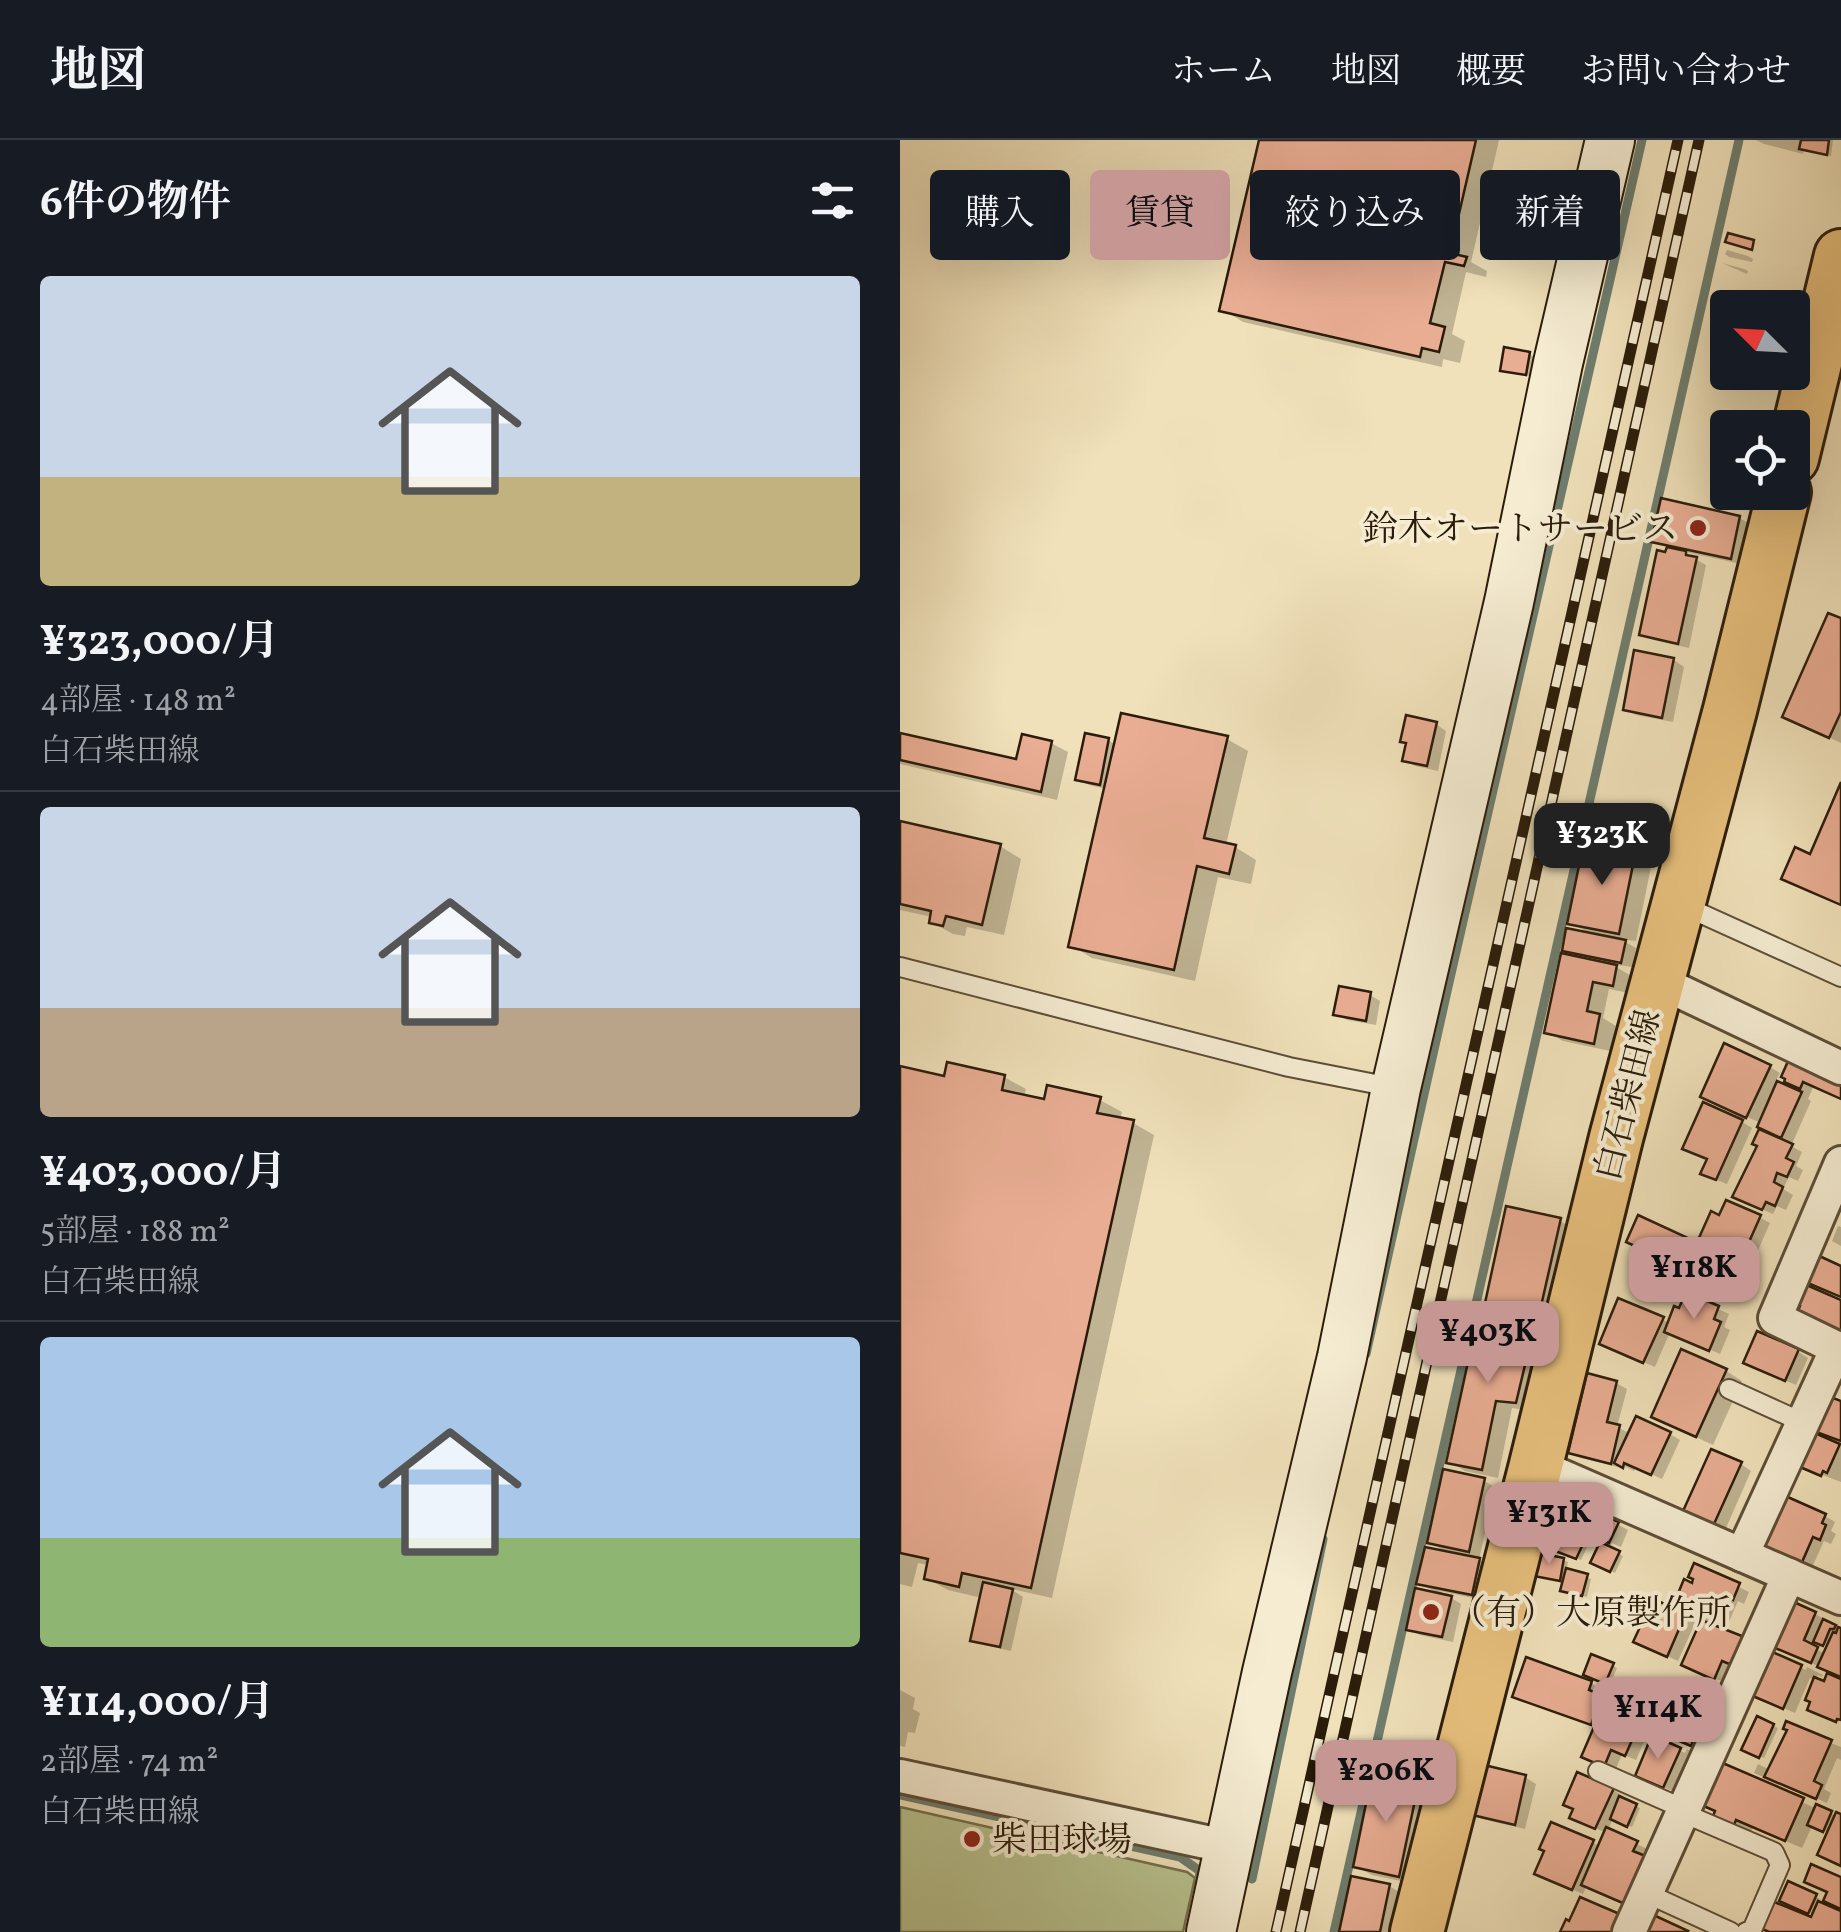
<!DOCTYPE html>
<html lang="ja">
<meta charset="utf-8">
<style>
body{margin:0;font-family:Vollkorn,"Noto Serif JP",serif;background:#242831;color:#f1f3f6;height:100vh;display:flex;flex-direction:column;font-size:38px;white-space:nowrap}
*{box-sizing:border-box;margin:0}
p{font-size:32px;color:#9ea1a6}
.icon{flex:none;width:55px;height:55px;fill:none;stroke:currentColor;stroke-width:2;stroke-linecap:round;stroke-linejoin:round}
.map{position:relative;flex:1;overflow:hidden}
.side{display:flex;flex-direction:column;background:#171b24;width:900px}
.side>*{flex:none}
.top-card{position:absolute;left:30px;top:30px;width:760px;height:90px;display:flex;gap:20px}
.needle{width:65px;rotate:294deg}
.buttons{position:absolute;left:810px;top:150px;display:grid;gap:20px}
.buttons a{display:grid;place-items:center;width:100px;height:100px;border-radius:10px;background:#171b24;box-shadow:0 10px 40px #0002;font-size:50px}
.price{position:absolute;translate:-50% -85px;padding:0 22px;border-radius:20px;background:#c59692;color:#111;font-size:32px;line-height:65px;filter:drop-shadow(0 2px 5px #0008)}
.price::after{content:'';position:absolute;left:50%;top:60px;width:30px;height:22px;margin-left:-15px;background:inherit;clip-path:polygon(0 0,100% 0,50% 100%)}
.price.on{background:#222;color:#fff}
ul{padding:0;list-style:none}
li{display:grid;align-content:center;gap:20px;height:530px;padding:0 40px}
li+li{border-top:2px solid #363941}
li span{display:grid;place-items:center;height:310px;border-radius:10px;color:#555}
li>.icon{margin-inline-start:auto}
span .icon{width:180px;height:180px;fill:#fffc;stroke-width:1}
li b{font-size:42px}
h2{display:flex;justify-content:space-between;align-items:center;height:120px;padding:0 40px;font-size:42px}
.chip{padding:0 35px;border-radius:10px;background:#171b24;box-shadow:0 10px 40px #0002;font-size:35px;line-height:90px}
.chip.on{background:#c59692;color:#111}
header{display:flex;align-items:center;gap:60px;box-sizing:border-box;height:140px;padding:0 50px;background:#171b24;border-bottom:2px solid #363941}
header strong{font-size:48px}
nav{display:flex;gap:55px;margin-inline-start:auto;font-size:35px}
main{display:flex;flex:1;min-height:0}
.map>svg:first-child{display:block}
.green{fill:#b8c390;stroke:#72704d;stroke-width:2.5}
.shadow{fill:#0003;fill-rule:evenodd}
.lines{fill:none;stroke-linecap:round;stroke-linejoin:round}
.stream{stroke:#6e7d6e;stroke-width:9}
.building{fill:#e9ad93;stroke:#2b1c0a;stroke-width:2.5}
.lane-casing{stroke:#5c4d36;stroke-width:22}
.street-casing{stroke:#5c4d36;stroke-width:38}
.secondary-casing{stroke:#2b1c0a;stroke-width:52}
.primary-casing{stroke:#2b1c0a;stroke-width:58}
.lane{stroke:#f5ecd2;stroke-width:18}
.street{stroke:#f5ecd2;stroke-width:32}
.secondary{stroke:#f5ecd2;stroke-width:48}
.primary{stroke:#e8c07d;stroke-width:52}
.rail-casing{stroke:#2b1c0a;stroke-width:11}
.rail{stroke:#f5ecd2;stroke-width:8;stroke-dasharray:22;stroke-linecap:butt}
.poi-dot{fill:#8f2418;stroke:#f5ecd2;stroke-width:4}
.labels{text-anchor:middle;stroke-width:8;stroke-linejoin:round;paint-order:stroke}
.poi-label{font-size:35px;fill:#2b1c0a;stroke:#f5ecd2;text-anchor:start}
.street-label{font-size:35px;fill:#2b1c0a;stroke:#f5ecd2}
</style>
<header>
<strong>地図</strong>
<nav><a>ホーム</a><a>地図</a><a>概要</a><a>お問い合わせ</a></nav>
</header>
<main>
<section class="side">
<h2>6件の物件<svg class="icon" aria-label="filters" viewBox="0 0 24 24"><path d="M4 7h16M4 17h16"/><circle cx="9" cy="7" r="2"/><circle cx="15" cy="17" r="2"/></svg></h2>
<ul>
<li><span style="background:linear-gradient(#c9d6e8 65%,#c2b280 0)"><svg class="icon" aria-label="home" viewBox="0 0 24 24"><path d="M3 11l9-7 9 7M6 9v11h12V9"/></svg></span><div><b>¥323,000/月</b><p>4部屋 · 148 m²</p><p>白石柴田線</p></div></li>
<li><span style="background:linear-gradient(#c9d6e8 65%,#b9a48a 0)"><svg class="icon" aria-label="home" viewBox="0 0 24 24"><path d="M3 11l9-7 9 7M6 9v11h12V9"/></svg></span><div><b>¥403,000/月</b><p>5部屋 · 188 m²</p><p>白石柴田線</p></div></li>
<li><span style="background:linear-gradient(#a9c7e8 65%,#8fb573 0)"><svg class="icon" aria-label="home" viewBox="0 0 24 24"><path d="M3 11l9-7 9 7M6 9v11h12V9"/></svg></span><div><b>¥114,000/月</b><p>2部屋 · 74 m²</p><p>白石柴田線</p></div></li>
</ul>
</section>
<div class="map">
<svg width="941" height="1792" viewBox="0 0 941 1792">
<rect width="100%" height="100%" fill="#f0e1ba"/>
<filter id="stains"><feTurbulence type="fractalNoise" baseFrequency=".002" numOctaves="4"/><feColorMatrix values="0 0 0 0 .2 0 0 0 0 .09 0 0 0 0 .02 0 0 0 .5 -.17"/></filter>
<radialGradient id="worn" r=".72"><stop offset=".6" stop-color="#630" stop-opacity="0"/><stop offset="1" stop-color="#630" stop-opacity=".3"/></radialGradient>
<!-- green -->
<polygon class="green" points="0,1667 287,1732 295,1738 283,1792 0,1792"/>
<!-- shadow -->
<g class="shadow">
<polygon points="362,0 599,0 571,122 587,131 586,137 566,132 552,194 565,201 560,223 543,219 542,227 343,182 322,169"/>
<polygon points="856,0 933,0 931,16 904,10 903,14 864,4"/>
<polygon points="827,110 848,116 853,119 852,122 829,117 825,114"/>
<polygon points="822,123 844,129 848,131 847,134"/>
<polygon points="629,214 634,217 630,236 607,232"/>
<polygon points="839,378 850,384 841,424 781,411 806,425 789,508 753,500 742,494 769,408 754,400"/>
<polygon points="941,481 941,603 885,576"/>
<polygon points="736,513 774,520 784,527 773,582 736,575 725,569"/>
<polygon points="536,584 546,591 538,631 515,626 505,620"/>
<polygon points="0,596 118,622 151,603 168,612 157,660 0,624"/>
<polygon points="327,599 348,611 326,705 335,707 356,720 351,744 318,737 295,841 192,818 171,805 206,649 189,645 178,639 208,600 216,605"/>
<polygon points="0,684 100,706 121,719 104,795 67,787 65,796 53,794 31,782 32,777 0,770"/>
<polygon points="735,712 752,722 736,801 720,799 736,808 732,827 711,824 733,837 729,853 709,849 703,878 716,886 710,911 663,901 647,892 679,818 665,810 690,794 670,782"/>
<polygon points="470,855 480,861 476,885 447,880 436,874"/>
<polygon points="870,927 880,933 875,943 884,947 888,939 941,945 941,957 914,945 908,959 911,961 891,1006 902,1012 896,1026 903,1030 898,1041 889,1037 883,1049 893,1055 886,1070 877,1066 873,1074 845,1062 860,1006 855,1003 862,987 861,983 813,962"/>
<polygon points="0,929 46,939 104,937 126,949 124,957 146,962 200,960 222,972 220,980 233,983 254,995 152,1458 111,1449 123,1457 111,1511 84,1505 73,1499 82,1458 48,1450 26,1438 29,1425 18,1423 12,1447 0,1444"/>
<polygon points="842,982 852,988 827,1044 814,1039"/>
<polygon points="859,1077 870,1083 848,1133 809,1115 806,1122 834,1135 830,1145 802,1132 798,1141 822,1152 819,1157 794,1145 798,1137 746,1112 739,1079 806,1109"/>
<polygon points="660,1081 676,1090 655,1183 604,1171 587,1162"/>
<polygon points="938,1086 941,1087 941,1106 932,1101"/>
<polygon points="782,1139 794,1145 791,1150 780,1144"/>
<polygon points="788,1155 829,1174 824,1187 830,1190 820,1214 770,1192 755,1227 712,1209 762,1179 770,1184 781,1171"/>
<polygon points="633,1189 649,1198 632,1271 612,1268 598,1338 565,1331 549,1321"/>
<polygon points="897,1211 908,1218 896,1245 857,1228"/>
<polygon points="826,1231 842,1241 813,1305 770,1285"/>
<polygon points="716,1243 727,1249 717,1287 731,1294 770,1294 780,1300 762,1339 736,1327 734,1331 722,1325 721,1328 681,1318 671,1312"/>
<polygon points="925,1257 941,1264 941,1342 907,1329"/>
<polygon points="841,1324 851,1331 826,1388 797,1376"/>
<polygon points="584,1341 595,1347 579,1420 590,1426 582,1460 540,1451 561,1464 553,1502 520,1495 509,1489 539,1454 519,1443 548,1413 529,1402"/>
<polygon points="925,1376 935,1382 931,1391 936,1394 931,1404 924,1401 910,1432 870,1415"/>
<polygon points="717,1384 728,1390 721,1407 712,1403 709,1409 723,1416 715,1433 694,1422 702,1405 658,1387"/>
<polygon points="683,1404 687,1407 681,1420 650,1407"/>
<polygon points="663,1420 668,1422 666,1431 691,1439 687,1457 668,1452 665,1442 637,1435"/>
<polygon points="795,1426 849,1452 844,1464 838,1461 828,1484 812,1477 808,1485 846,1500 826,1543 795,1530 803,1482 797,1479 778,1521 747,1507 754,1462 790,1478 793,1470"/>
<path d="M 888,1462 L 915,1474 L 926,1480 L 925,1483 L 941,1491 L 941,1536 L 881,1510 ZM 917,1501 L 929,1507 L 926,1514 L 914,1508 Z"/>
<polygon points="869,1513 906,1530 907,1527 923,1535 922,1537 918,1535 916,1540 910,1538 895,1573 862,1559"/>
<polygon points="712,1525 717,1528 708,1549 712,1552 711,1555 701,1551 699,1556 711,1563 706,1578 746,1597 736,1620 722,1614 715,1631 695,1622 697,1587 625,1562 615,1556 691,1543 698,1547"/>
<polygon points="776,1545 821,1566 802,1610 768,1595"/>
<polygon points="0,1550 15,1558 13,1569 20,1573 15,1593 8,1592 5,1607 0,1606"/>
<polygon points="858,1579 878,1588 864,1618 845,1609"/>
<polygon points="754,1598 785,1613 787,1609 805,1618 775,1652 748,1641"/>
<polygon points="931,1603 941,1607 941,1620 937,1618 924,1649 931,1653 927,1663 867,1636 866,1638 854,1633 858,1624 870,1630"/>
<polygon points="820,1624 917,1669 941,1677 941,1725 929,1693 912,1686 902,1708 853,1687 851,1692 832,1684"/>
<polygon points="625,1637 636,1644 625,1689 582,1679 571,1673"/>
<polygon points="518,1644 534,1653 515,1744 472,1735 455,1726"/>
<polygon points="713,1650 723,1656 721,1660 740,1668 732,1687 713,1678 708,1690 747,1709 743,1718 687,1745 683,1754 648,1739 692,1702 701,1707 707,1693 683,1683"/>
<polygon points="889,1744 920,1759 918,1764 941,1774 941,1792 872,1792 912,1780 915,1775 882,1760"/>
<polygon points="489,1746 506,1756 498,1792 441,1792"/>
</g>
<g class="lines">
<!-- stream -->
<g class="stream">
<polyline points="466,1214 548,847 742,0"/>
<polyline points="0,1655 280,1717 300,1731 299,1740"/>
<polyline points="352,1739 423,1399"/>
<polyline points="434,1792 839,0"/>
</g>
</g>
<!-- building -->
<g class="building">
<polygon points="359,0 576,0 550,113 567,117 564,126 545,122 530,183 545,187 539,212 522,208 520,217 319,171"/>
<polygon points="901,0 929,0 927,15 899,9"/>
<polygon points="828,93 854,100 852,110 825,102"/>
<polygon points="604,207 630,212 626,235 600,231"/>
<polygon points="761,358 840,376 831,419 751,402"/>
<polygon points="767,407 786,411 786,415 797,417 778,504 739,495 757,410 765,412"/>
<polygon points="928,473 941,478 941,572 929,598 882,577"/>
<polygon points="734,510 774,518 762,578 723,570"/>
<polygon points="221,573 328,596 304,698 336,705 329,734 297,726 274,830 168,807"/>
<polygon points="506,575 537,582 527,626 502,621 506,603 500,602"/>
<polygon points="0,593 116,619 122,594 152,601 141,652 0,620"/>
<polygon points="185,593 209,598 200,645 175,640"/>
<polygon points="941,642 941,765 881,739 895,707 910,714"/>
<polygon points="0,681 101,704 82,785 46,776 43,786 29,783 31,771 0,764"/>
<polygon points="687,701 736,710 719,794 667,784 681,716 684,717"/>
<polygon points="666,788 726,800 721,823 662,811"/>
<polygon points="661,813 717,825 713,846 693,842 687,871 700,874 694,904 644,893"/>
<polygon points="439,846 471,852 466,881 433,875"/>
<polygon points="824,903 871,925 846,978 800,957"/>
<polygon points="889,919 941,942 941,959 903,942 900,949 884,942 885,939 881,937"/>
<polygon points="47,922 105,935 102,950 144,959 147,945 201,957 197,973 234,980 131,1448 62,1433 59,1447 24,1439 28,1419 0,1413 0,926 44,936"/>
<polygon points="877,941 902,952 881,998 857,987"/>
<polygon points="803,962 843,980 816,1040 800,1034 807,1019 782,1009"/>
<polygon points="859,989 893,1004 886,1018 894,1022 887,1037 877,1033 874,1042 883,1047 875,1066 866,1062 862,1070 832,1057 857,1006 852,1004"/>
<polygon points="826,1060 861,1075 837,1129 802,1114 806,1103 798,1100 811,1071 819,1075"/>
<polygon points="606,1066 661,1078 639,1175 585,1163"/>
<polygon points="738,1075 801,1104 788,1134 760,1121 764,1113 759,1110 755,1119 742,1113 744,1110 726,1102"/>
<polygon points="915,1114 941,1126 941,1157 903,1141"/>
<polygon points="806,1119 831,1131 825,1145 799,1134"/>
<polygon points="902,1143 941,1160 941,1188 937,1198 894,1179 900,1166 894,1163"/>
<polygon points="786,1152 819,1166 814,1179 821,1182 809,1211 764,1192 774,1166 779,1168"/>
<polygon points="718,1158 764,1177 743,1223 699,1204"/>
<polygon points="578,1176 634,1187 616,1263 596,1261 582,1330 546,1323"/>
<polygon points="857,1191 899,1209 885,1241 843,1223"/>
<polygon points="781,1209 827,1229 796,1297 751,1277"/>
<polygon points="687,1233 717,1241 707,1282 720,1285 711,1324 668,1313"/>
<polygon points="923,1254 941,1261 941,1301 908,1289"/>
<polygon points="736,1276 771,1292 751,1335 724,1323 723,1328 714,1323"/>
<polygon points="908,1290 940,1304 927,1333 923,1331 921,1336 893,1324"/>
<polygon points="811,1309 842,1322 814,1384 783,1371"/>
<polygon points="543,1329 585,1338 569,1412 527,1403"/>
<polygon points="881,1354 926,1374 922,1383 926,1385 920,1400 913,1397 899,1429 857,1410"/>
<polygon points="656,1355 719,1382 709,1403 700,1399 698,1404 645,1382"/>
<polygon points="650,1387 684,1402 676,1419 642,1406"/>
<polygon points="700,1402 720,1411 710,1432 690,1423"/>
<polygon points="525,1407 580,1418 572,1455 516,1444"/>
<polygon points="639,1413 664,1418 660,1441 634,1436"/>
<polygon points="794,1423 840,1443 833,1460 827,1457 817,1480 801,1473 797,1481 788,1476 791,1470 782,1467 784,1460 777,1456 784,1439 792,1443 793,1439 788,1437"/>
<polygon points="666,1428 688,1434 682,1456 660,1451"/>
<polygon points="83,1442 113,1449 100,1507 70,1501"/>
<polygon points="515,1448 552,1456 542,1497 506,1490"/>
<polygon points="753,1459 786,1473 767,1517 733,1502"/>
<polygon points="887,1459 916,1472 904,1500 918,1507 911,1523 868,1505"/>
<polygon points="923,1479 936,1485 934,1489 930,1489 923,1506 913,1502"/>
<polygon points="801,1480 847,1498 834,1526 822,1521 814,1540 781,1525"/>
<polygon points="938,1487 941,1488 941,1537 917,1527 933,1492 936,1493"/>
<polygon points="868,1510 902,1525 883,1569 848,1554"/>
<polygon points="691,1514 714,1523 705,1544 683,1535"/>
<polygon points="626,1517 692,1541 689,1550 702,1555 691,1585 612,1557"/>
<polygon points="927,1533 941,1539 941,1580 937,1579 936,1582 907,1570 910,1562 905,1560 914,1537 924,1541"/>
<polygon points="775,1541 812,1557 791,1606 754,1590"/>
<polygon points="700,1573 737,1589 725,1616 711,1610 704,1627 681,1617"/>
<polygon points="857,1576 874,1584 859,1618 841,1610"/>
<polygon points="886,1581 932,1600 914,1641 922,1645 916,1659 864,1637 887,1590 883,1589"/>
<polygon points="752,1595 781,1608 763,1648 735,1636"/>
<polygon points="818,1621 904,1658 885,1701 836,1680 834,1685 813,1676 815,1671 799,1664"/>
<polygon points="580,1624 626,1635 615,1685 568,1674"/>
<polygon points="476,1632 519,1641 499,1737 453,1727 469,1649 472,1650"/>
<polygon points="677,1632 714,1648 695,1689 669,1678 673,1669 663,1665"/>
<polygon points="719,1656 737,1664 727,1687 710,1679"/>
<polygon points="916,1664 932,1671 923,1692 907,1685"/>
<polygon points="936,1672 941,1674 941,1726 917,1715"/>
<polygon points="651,1682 694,1700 672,1750 634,1734 644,1711 639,1709"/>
<polygon points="706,1687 738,1701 733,1711 753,1719 732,1767 681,1745"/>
<polygon points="911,1724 941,1737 941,1769 923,1761 927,1752 904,1742"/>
<polygon points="451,1736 490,1744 480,1792 439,1792"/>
<polygon points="888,1741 917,1754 908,1774 879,1761"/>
<polygon points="680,1757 722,1775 715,1792 660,1792 666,1779 669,1781"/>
<polygon points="872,1761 911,1777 918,1761 941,1771 941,1792 869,1792 860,1788"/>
<polygon points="747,1772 788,1791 787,1792 742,1792"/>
</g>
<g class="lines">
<defs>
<g id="lane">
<polyline points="782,765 941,837"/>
<polyline points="0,827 389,927 496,948"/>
<polyline points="829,1249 904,1283"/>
<polyline points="698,1631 784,1669"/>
<polyline points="783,1673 874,1712 880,1725 852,1790 846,1792"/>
<polyline points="746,1753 831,1792"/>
</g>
<g id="street">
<polyline points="756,840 941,928"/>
<polyline points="937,1208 875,1178 941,1023"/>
<polyline points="636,1325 941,1458"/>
<polyline points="842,1415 937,1208 941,1210"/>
<polyline points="0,1636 329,1707"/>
<polyline points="729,1792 889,1435"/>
</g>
<polyline id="secondary" points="311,1792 367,1532 442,1217 496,948 609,462 658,223 710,0"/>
<g id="primary">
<polyline points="892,318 941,116"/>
<polyline points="517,1792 636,1325 716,998 830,570 884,352"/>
</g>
</defs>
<!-- lane casing -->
<use href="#lane" class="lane-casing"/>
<!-- street casing -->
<use href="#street" class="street-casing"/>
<!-- secondary casing -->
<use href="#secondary" class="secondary-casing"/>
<!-- primary casing -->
<use href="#primary" class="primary-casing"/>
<!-- lane -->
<use href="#lane" class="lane"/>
<!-- street -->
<use href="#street" class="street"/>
<!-- secondary -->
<use href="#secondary" class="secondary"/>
<!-- primary -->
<use href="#primary" class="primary"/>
<defs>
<g id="rail">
<polyline points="376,1792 778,0"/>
<polyline points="400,1792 799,0"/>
</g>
</defs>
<!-- rail casing -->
<use href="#rail" class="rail-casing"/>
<!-- rail -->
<use href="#rail" class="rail"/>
</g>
<!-- markers -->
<g class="poi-dot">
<circle cx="798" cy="388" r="10"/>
<circle cx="531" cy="1472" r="10"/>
<circle cx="72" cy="1699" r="10"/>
</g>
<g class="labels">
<!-- poi labels -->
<g class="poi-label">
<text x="778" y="400" text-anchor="end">鈴木オートサービス</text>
<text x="551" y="1484">（有）大原製作所</text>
<text x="92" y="1711">柴田球場</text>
</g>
<!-- street labels -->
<g class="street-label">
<text transform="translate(727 955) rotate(-76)" y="12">白石柴田線</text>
</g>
</g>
<rect width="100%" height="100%" filter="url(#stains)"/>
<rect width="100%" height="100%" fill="url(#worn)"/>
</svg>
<div class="buttons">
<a><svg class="needle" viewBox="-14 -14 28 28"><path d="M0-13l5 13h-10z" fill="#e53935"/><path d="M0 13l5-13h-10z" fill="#9ea1a6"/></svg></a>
<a><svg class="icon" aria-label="locate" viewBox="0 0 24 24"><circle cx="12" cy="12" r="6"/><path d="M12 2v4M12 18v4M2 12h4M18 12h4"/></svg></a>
</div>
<b class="price on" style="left:702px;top:748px">¥323K</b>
<b class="price" style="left:794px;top:1182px">¥118K</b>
<b class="price" style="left:588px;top:1246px">¥403K</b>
<b class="price" style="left:649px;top:1427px">¥131K</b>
<b class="price" style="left:758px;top:1622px">¥114K</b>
<b class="price" style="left:486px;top:1685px">¥206K</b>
<div class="top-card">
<a class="chip">購入</a>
<a class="chip on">賃貸</a>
<a class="chip">絞り込み</a>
<a class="chip">新着</a>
</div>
</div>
</main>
